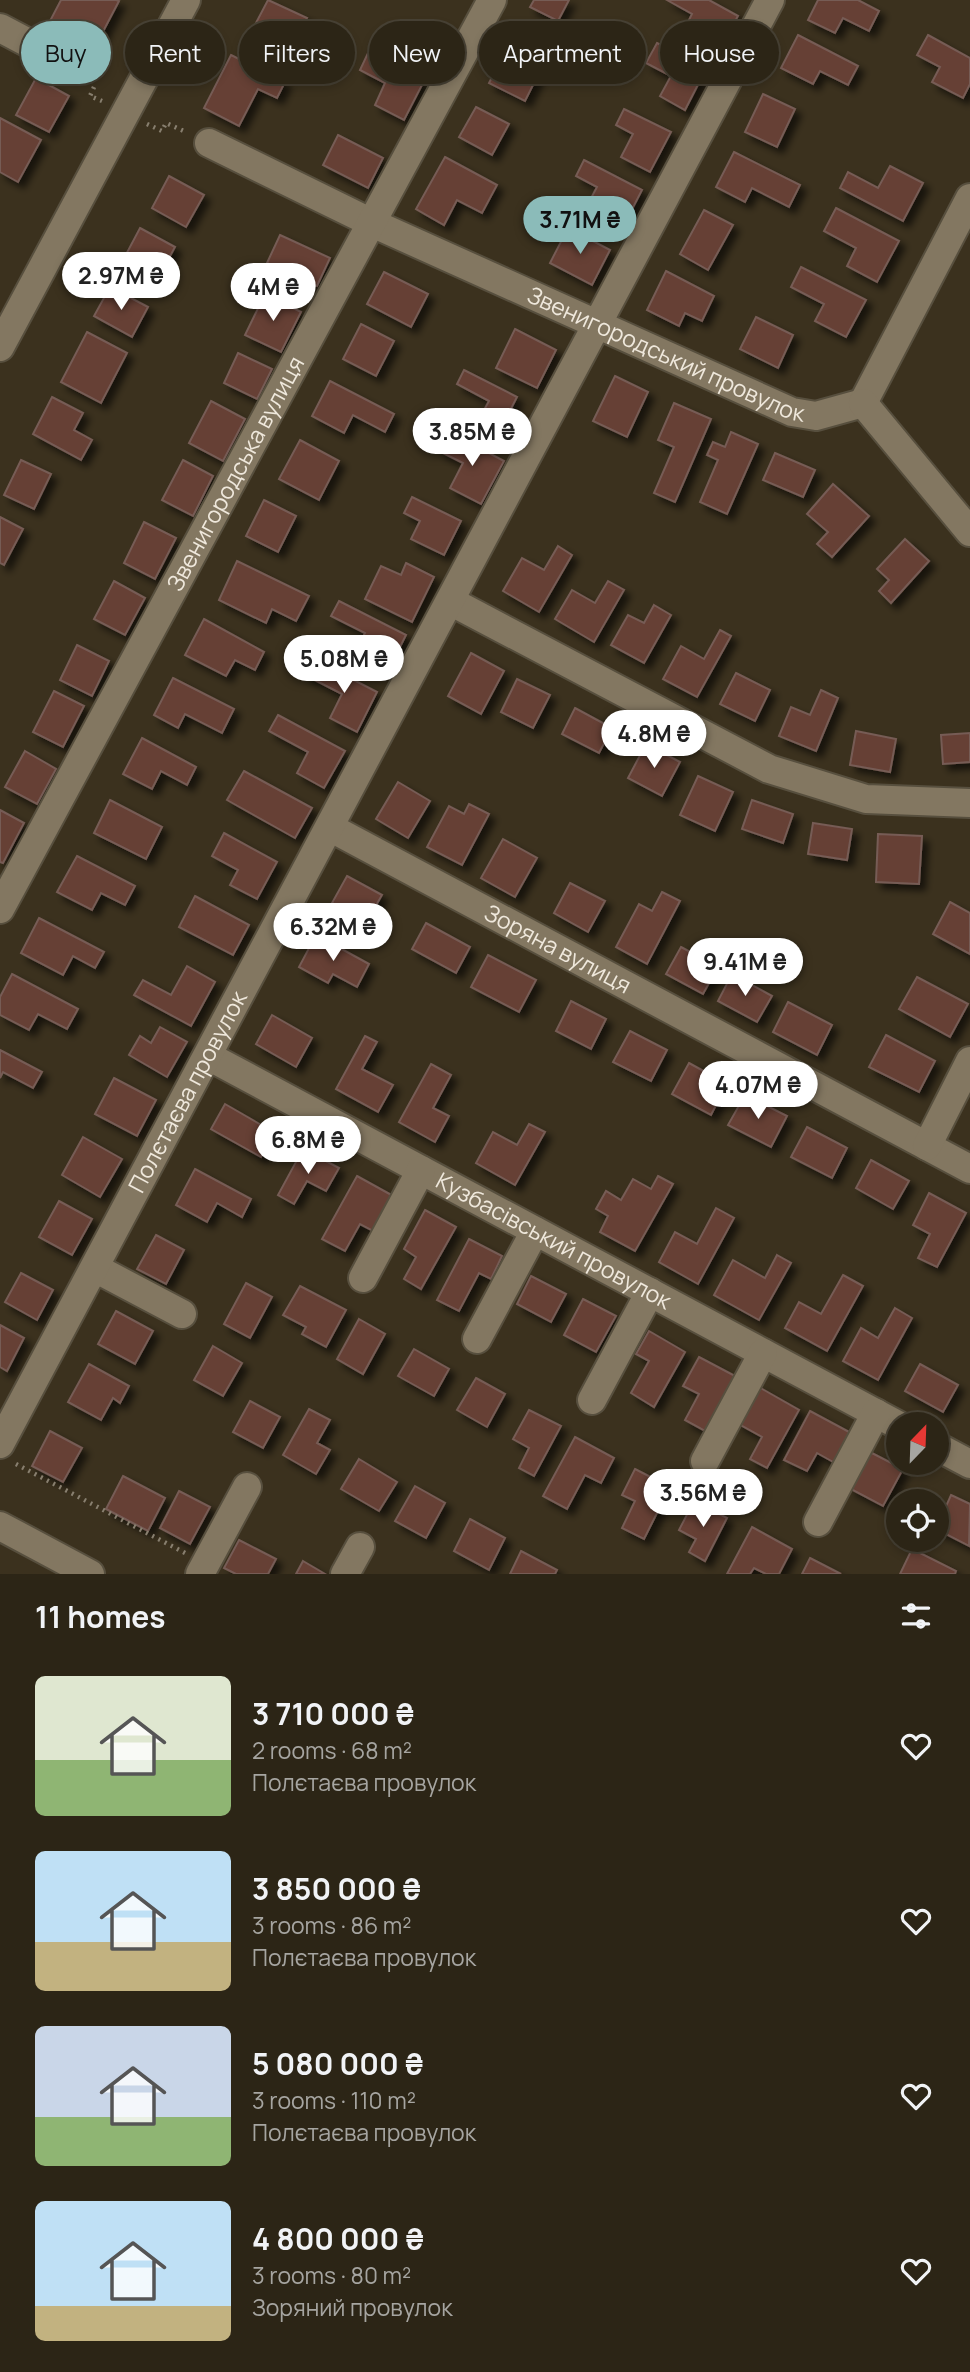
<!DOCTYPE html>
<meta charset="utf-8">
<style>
body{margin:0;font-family:Manrope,sans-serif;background:#383123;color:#f1f3f6;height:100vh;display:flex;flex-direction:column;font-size:26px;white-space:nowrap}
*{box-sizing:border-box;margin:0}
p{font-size:23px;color:#a6a5a1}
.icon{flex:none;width:38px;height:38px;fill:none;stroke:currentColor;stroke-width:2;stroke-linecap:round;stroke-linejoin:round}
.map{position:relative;height:1574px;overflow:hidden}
.side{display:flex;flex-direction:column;background:#2c2516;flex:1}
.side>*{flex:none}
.hud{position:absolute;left:21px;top:21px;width:929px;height:63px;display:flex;gap:14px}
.needle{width:46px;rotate:23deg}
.tools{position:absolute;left:886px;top:1412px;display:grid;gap:14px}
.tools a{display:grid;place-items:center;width:63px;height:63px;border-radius:50%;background:#2c2516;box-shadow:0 4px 10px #0003,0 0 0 2px #484235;font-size:35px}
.price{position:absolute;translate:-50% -60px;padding:0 16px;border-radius:24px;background:#fff;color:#222;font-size:23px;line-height:46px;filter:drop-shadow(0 2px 4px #0008)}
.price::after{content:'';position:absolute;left:50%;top:42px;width:21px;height:16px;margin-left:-10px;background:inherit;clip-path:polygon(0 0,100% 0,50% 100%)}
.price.current{background:#8bbbb9;color:#111}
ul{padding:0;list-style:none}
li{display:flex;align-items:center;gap:21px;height:175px;padding:0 35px}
li span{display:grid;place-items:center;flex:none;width:196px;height:140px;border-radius:10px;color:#555}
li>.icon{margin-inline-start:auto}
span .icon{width:84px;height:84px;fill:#fffc;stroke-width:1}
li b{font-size:30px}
h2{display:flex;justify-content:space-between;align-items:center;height:84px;padding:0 35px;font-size:30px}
.tag{padding:0 24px;border-radius:32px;background:#2c2516;box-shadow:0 4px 10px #0003,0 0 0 2px #484235;font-size:24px;line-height:63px}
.tag.current{background:#8bbbb9;color:#111}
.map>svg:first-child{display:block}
.building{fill:#663f35;stroke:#765c55;stroke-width:2;filter:url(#shadow)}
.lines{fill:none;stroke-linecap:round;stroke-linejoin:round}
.minor-casing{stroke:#574f3e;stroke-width:32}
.path{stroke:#887f6f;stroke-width:4.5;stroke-dasharray:2 5;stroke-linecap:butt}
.minor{stroke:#837761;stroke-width:28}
.labels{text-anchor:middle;stroke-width:7;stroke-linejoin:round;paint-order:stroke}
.street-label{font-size:23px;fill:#efe8dc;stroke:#3b311e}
</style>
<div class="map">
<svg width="970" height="1574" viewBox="0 0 970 1574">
<defs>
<filter id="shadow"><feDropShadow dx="6" dy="6" stdDeviation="3.5" flood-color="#0009"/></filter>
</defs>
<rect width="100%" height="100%" fill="#3b311e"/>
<!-- building -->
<g class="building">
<polygon points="61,0 116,0 119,1 96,45 50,21"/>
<polygon points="268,0 307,18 285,60 247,40"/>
<polygon points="534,0 569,0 558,21 530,7"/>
<polygon points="667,0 709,0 738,16 720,48 685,28 692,14"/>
<polygon points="818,0 858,0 879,11 869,31 843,18 835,33 808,20"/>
<polygon points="798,35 858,66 848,85 820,71 813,84 781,68"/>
<polygon points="928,35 970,58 970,84 963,98 932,82 940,67 917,55"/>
<polygon points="510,42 546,59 525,101 489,83"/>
<polygon points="657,43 706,69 685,110 660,96 671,76 646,63"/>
<polygon points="368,53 424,81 404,120 375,105 385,83 360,70"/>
<polygon points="231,55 285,82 277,98 258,89 239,126 204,108"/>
<polygon points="36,78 69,96 49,132 16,115"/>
<polygon points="763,94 795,109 777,147 745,132"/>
<polygon points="476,107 509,124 492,155 459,137"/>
<polygon points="624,109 671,132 650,172 621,157 633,134 616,125"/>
<polygon points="0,118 41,140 18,182 0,172"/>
<polygon points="338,135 383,158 368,188 323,165"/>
<polygon points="734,152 800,185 789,207 752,188 745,202 716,187"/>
<polygon points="445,157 497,185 482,213 457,200 444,225 416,209"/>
<polygon points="584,160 642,190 626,221 589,202 597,187 576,176"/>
<polygon points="890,166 923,183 903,221 840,188 848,172 878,188"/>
<polygon points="169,176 204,195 186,227 152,208"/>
<polygon points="836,208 899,241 877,282 847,266 856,248 824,231"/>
<polygon points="704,210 733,225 708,270 680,254"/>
<polygon points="140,228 175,247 156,282 121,264"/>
<polygon points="568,228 610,250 592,285 550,263"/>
<polygon points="280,235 330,258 317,286 267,263"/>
<polygon points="801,267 866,300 846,337 815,321 824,304 791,287"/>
<polygon points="666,271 714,296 702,321 685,313 679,326 647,310"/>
<polygon points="384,272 428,294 411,327 367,304"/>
<polygon points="110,287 148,307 132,337 94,316"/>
<polygon points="265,294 301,312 281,352 245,335"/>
<polygon points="756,317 793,335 778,368 740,349"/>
<polygon points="361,324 394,341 376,376 343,359"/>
<polygon points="515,329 556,350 537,388 496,368"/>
<polygon points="87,332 127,353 101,403 61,382"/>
<polygon points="238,353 272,369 257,399 224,383"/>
<polygon points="464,370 517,397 498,434 477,423 489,401 457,384"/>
<polygon points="615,376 648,392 627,437 593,421"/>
<polygon points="330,381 394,414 385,432 353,415 344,433 312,416"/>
<polygon points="52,397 83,413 74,430 92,440 81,460 33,434"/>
<polygon points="211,401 245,419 223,461 189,443"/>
<polygon points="674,403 711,419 675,502 654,493 674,447 658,440"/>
<polygon points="449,432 504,461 481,504 450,488 463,463 439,451"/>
<polygon points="731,432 758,444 727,514 700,502 718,460 707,455 713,442 725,447"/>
<polygon points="300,440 339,461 319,500 279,479"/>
<polygon points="775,453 815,470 803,497 763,480"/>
<polygon points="21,460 51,474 34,509 4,495"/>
<polygon points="183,460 213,476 193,516 162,500"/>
<polygon points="833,484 869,516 832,557 817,544 828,532 807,514"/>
<polygon points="412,497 461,521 444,555 411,539 420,521 404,513"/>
<polygon points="264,500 296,516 278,552 246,536"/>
<polygon points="0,517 23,529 4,565 0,563"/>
<polygon points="144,522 176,538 155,579 124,563"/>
<polygon points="905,539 929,561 891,603 879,591 889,580 877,569"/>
<polygon points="558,546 572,555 539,612 503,591 522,558 544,570"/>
<polygon points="237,561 309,596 296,621 272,609 266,623 219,600"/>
<polygon points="406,563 434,577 412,622 365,599 381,566 401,575"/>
<polygon points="114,581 145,598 125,635 94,619"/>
<polygon points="608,581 624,590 594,642 555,619 572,590 595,603"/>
<polygon points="339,601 406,635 387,673 353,656 365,633 331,616"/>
<polygon points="654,605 671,615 644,663 611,645 628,615 644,623"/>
<polygon points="204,619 264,652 255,670 235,660 226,676 185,655"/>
<polygon points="720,630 731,636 697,697 663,679 681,646 704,659"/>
<polygon points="77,645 109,661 92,696 60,680"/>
<polygon points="471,653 504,671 481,714 448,696"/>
<polygon points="313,659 377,692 357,732 330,718 342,694 305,675"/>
<polygon points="736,673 770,690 755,721 720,704"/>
<polygon points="173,678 234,709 222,733 185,714 178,728 154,715"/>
<polygon points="517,679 550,695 533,728 501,712"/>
<polygon points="821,690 838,698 816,751 779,736 791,707 810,715"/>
<polygon points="54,691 84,706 63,747 33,732"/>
<polygon points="575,708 612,728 599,753 562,734"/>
<polygon points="278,715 345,751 324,788 297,773 308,752 269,731"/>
<polygon points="856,731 896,739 890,772 850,765"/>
<polygon points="970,733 970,762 943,764 941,735"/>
<polygon points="142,738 196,767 187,785 161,771 152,789 123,774"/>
<polygon points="646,744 680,762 662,796 628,778"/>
<polygon points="25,751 56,769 37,804 5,787"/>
<polygon points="244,771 312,808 295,838 227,800"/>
<polygon points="698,776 733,792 715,831 680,815"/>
<polygon points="398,782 430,801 408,838 376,819"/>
<polygon points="110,800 162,827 146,859 94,833"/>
<polygon points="752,800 793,814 783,843 742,829"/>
<polygon points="469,804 489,814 462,865 427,847 449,806 464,814"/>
<polygon points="0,810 24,823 3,863 0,862"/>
<polygon points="813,823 852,829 847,860 808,854"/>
<polygon points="224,833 277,862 257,899 230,885 238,870 212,856"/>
<polygon points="878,834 922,836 919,884 876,882"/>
<polygon points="503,839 537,858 515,897 481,878"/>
<polygon points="77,856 135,886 125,905 101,893 92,910 57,892"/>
<polygon points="347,876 382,895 367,921 332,903"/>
<polygon points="570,883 605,901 588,932 554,913"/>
<polygon points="662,892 680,901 647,964 616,947 639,904 652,911"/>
<polygon points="195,896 249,925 233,955 179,927"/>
<polygon points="950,902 970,913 970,954 933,934"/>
<polygon points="39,918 104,952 95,968 73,956 63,975 21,953"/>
<polygon points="426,923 470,947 456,973 412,949"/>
<polygon points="316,935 369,964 357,987 333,974 328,983 299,967"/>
<polygon points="681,947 718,967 703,994 666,974"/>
<polygon points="488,955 536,980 519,1012 471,987"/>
<polygon points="187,966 215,982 191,1026 134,995 143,980 171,995"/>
<polygon points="12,974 78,1009 67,1029 38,1014 29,1030 0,1015 0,997"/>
<polygon points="732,974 772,996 757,1022 718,1001"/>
<polygon points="917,977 968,1004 950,1037 899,1009"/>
<polygon points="571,1001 606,1019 591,1049 556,1031"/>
<polygon points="788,1002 832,1025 817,1055 773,1032"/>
<polygon points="272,1015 312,1038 296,1067 256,1044"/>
<polygon points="160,1027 187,1042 167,1077 129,1055 140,1036 151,1043"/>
<polygon points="630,1031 667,1050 651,1081 613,1062"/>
<polygon points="886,1035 935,1061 919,1092 869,1067"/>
<polygon points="365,1036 377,1042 362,1069 393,1085 378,1112 336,1089"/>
<polygon points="0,1050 42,1072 33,1088 3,1072 0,1078"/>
<polygon points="689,1063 727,1084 711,1115 672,1094"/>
<polygon points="431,1064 451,1075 433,1108 449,1116 435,1142 399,1122"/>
<polygon points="114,1078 156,1100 137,1136 95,1114"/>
<polygon points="745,1095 787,1116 771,1147 728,1125"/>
<polygon points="225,1104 275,1133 261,1157 211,1129"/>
<polygon points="529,1124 545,1132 515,1185 476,1163 493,1132 517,1145"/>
<polygon points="807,1127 847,1148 832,1178 791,1157"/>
<polygon points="83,1137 122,1159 100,1197 62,1175"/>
<polygon points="303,1149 339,1168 326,1191 307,1181 294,1204 278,1195"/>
<polygon points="871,1160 909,1181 893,1209 856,1188"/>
<polygon points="195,1169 251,1199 242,1217 217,1203 207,1222 176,1205"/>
<polygon points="357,1176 395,1197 375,1232 360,1224 345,1251 322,1239"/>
<polygon points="658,1176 673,1184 635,1251 600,1232 608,1216 596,1209 606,1191 621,1200 633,1179 651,1189"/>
<polygon points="929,1193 966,1213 937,1267 918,1258 930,1234 913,1225"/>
<polygon points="59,1201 92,1219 72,1255 39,1237"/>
<polygon points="716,1208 734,1218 698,1284 659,1262 675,1232 697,1244"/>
<polygon points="425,1210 456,1227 421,1289 404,1279 416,1257 404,1249"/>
<polygon points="156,1235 184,1250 166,1284 137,1269"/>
<polygon points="469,1239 502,1256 491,1279 479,1273 459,1311 437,1300"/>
<polygon points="777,1255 791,1263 759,1320 714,1295 733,1260 765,1278"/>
<polygon points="21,1273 53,1290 37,1320 5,1302"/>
<polygon points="843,1275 863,1286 827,1351 785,1328 799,1302 821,1314"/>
<polygon points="531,1276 566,1294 551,1322 517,1304"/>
<polygon points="246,1283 272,1297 250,1338 224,1324"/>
<polygon points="300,1286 346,1310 326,1347 302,1334 306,1327 283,1315"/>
<polygon points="583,1299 616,1316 596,1352 564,1335"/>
<polygon points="895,1308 912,1318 878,1380 843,1361 861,1328 878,1338"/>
<polygon points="116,1311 153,1331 135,1364 98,1344"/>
<polygon points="359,1319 385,1334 363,1374 337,1359"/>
<polygon points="0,1325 24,1338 7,1371 0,1367"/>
<polygon points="649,1331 685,1352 654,1407 631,1393 649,1361 636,1354"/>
<polygon points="213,1346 242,1363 223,1396 194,1380"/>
<polygon points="414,1349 449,1369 434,1396 398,1376"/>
<polygon points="699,1357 735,1376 705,1431 685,1420 699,1394 683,1386"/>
<polygon points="89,1364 129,1386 120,1403 113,1398 101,1420 68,1402"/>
<polygon points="920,1364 958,1385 943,1412 905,1391"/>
<polygon points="476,1378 505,1394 487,1427 457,1410"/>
<polygon points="757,1386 799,1410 767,1468 750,1459 762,1437 737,1423"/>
<polygon points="250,1401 280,1417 263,1448 233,1432"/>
<polygon points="309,1409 330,1420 317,1443 330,1450 316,1474 283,1455"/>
<polygon points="529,1410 561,1426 534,1476 519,1468 529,1448 513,1439"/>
<polygon points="810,1411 851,1433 835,1463 817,1453 807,1471 784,1460"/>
<polygon points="50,1431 82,1448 63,1482 32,1466"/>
<polygon points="575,1437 614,1458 601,1483 585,1475 567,1509 543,1496"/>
<polygon points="868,1451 903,1469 883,1506 849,1488"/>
<polygon points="359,1459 397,1482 379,1511 341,1489"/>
<polygon points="635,1469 670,1487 644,1539 622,1528 635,1501 622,1495"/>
<polygon points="123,1476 165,1498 148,1531 106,1509"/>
<polygon points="415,1486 445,1503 426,1538 395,1521"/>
<polygon points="179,1491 210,1507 190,1544 160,1528"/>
<polygon points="951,1495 970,1504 969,1546 936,1529"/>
<polygon points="694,1501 727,1518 705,1561 689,1552 696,1539 679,1530"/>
<polygon points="470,1519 505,1538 489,1570 454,1551"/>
<polygon points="752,1527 792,1549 779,1574 766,1574 754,1568 750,1574 727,1574"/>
<polygon points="239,1540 276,1559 268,1574 236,1574 224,1568"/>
<polygon points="912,1549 956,1571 955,1574 900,1574"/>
<polygon points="521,1551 557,1570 555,1574 510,1574"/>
<polygon points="810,1558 841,1574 802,1574"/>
<polygon points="303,1561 325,1574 296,1574"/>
</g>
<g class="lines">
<defs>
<g id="minor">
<polyline points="0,28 76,68"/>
<path id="s1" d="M 209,143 L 372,223 L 792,412 L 816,416 L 863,403"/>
<polyline points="0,347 186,0"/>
<polyline points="863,403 970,198"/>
<polyline points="863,403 970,532"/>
<polyline points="452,602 769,769 866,799 970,803"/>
<path id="s2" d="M 331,828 L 970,1169"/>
<path id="s3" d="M 0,909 L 492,0"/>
<path id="s4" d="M 208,1056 L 898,1425"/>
<polyline points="927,1146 970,1061"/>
<polyline points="95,1268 182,1314"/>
<polyline points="363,1278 421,1170"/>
<polyline points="477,1339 535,1231"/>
<polyline points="592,1400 650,1292"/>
<path id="s5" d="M 0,1444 L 770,0"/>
<polyline points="936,1446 970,1464"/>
<polyline points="705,1461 763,1353"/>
<polyline points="818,1522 876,1413"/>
<polyline points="0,1526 90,1574"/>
<polyline points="200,1574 247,1487"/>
<polyline points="345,1574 360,1547"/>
</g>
</defs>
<!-- minor casing -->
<use href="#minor" class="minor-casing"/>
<!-- path -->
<g class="path">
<polyline points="94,87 90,96 102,101"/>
<polyline points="147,124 162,131 166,123 186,132"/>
<polyline points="16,1464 185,1553"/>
</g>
<!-- minor -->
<use href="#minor" class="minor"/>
</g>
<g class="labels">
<!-- street labels -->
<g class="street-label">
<text dy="8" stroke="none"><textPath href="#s1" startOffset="504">Звенигородський провулок</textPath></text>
<text dy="8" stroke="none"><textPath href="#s3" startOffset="495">Звенигородська вулиця</textPath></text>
<text dy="8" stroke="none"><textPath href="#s2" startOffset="257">Зоряна вулиця</textPath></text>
<text dy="8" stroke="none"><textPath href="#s5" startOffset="399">Полєтаєва провулок</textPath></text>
<text dy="8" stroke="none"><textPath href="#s4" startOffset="392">Кузбасівський провулок</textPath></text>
</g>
</g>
</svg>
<div class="tools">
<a><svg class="needle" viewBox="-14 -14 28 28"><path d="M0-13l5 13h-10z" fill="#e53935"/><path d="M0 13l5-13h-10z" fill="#a6a5a1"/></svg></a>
<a><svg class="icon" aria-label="locate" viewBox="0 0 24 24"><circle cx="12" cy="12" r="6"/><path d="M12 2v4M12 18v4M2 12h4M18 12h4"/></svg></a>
</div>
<b class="price current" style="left:580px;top:256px">3.71M ₴</b>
<b class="price" style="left:121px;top:312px">2.97M ₴</b>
<b class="price" style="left:273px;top:323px">4M ₴</b>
<b class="price" style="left:472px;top:468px">3.85M ₴</b>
<b class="price" style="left:344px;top:695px">5.08M ₴</b>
<b class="price" style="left:654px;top:770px">4.8M ₴</b>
<b class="price" style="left:333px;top:963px">6.32M ₴</b>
<b class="price" style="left:745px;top:998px">9.41M ₴</b>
<b class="price" style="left:758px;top:1121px">4.07M ₴</b>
<b class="price" style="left:308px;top:1176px">6.8M ₴</b>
<b class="price" style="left:703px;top:1529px">3.56M ₴</b>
<div class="hud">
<a class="tag current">Buy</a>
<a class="tag">Rent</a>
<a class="tag">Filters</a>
<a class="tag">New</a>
<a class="tag">Apartment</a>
<a class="tag">House</a>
</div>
</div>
<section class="side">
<h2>11 homes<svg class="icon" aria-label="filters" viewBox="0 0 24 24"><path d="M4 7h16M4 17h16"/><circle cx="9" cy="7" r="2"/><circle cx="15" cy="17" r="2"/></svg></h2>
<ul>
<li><span style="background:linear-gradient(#dfe7d0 60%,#8fb573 0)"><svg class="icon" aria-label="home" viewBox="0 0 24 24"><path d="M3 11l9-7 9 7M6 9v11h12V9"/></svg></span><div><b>3 710 000 ₴</b><p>2 rooms · 68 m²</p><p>Полєтаєва провулок</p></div><svg class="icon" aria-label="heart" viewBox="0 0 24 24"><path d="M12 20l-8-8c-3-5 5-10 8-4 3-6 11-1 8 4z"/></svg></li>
<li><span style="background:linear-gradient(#bfe0f5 65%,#c2b280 0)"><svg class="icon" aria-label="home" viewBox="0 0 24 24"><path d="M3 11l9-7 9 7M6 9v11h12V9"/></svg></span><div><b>3 850 000 ₴</b><p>3 rooms · 86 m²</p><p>Полєтаєва провулок</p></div><svg class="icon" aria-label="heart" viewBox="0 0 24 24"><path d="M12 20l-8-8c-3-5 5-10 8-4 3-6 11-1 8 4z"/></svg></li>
<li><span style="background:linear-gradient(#c9d6e8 65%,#8fb573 0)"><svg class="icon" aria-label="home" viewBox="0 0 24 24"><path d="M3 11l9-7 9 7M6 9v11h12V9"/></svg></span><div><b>5 080 000 ₴</b><p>3 rooms · 110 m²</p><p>Полєтаєва провулок</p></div><svg class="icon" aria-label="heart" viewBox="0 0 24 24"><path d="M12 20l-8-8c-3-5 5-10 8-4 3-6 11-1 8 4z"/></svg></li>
<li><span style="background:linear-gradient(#bfe0f5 75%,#c2b280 0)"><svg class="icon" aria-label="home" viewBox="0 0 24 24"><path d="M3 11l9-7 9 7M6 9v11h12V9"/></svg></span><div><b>4 800 000 ₴</b><p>3 rooms · 80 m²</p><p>Зоряний провулок</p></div><svg class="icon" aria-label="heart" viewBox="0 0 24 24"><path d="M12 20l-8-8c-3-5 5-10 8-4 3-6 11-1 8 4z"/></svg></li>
</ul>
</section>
